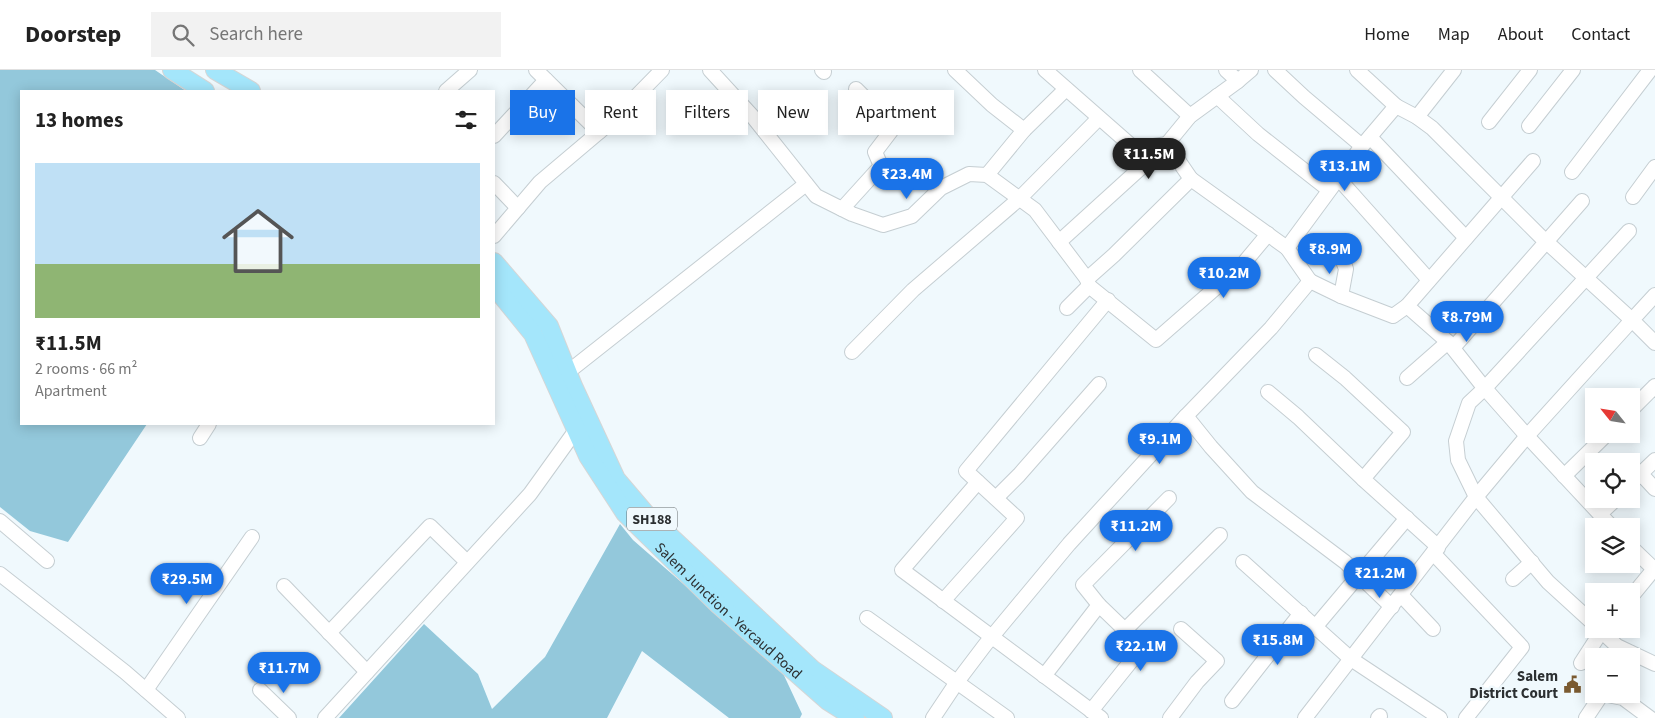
<!DOCTYPE html>
<meta charset="utf-8">
<style>
body{margin:0;font-family:"Source Sans 3",sans-serif;background:#f2f2f2;color:#222;height:100vh;display:flex;flex-direction:column;font-size:19px;white-space:nowrap}
*{box-sizing:border-box;margin:0}
p{font-size:16px;color:#767676}
.icon{flex:none;width:28px;height:28px;fill:none;stroke:currentColor;stroke-width:2;stroke-linecap:round;stroke-linejoin:round}
.map{position:relative;flex:1;overflow:hidden}
.details{position:absolute;left:20px;top:20px;width:475px;height:335px;display:flex;flex-direction:column;background:#fff;border-radius:0px;box-shadow:0 2px 12px #0003}
.details>*{flex:none}
.banner{position:absolute;left:510px;top:20px;width:475px;height:45px;display:flex;gap:10px}
.needle{width:32px;rotate:300deg}
.fabs{position:absolute;left:1585px;top:318px;display:grid;gap:10px}
.fabs a{display:grid;place-items:center;width:55px;height:55px;border-radius:0px;background:#fff;box-shadow:0 2px 12px #0003;font-size:25px}
.price{position:absolute;translate:-50% -42px;padding:0 11px;border-radius:18px;background:#1a73e8;color:#fff;font-size:16px;line-height:32px;filter:drop-shadow(0 1px 2px #0008)}
.price::after{content:'';position:absolute;left:50%;top:30px;width:15px;height:11px;margin-left:-8px;background:inherit;clip-path:polygon(0 0,100% 0,50% 100%)}
.price.current{background:#222;color:#fff}
ul{padding:0;list-style:none}
li{display:grid;align-content:center;gap:10px;height:265px;padding:0 15px}
li+li{border-top:1px solid #e0e0e0}
li span{display:grid;place-items:center;height:155px;border-radius:0px;color:#555}
li>.icon{margin-inline-start:auto}
span .icon{width:90px;height:90px;fill:#fffc;stroke-width:1}
li b{font-size:21px}
h2{display:flex;justify-content:space-between;align-items:center;height:60px;padding:0 15px;font-size:21px}
.chip{padding:0 18px;border-radius:0px;background:#fff;box-shadow:0 2px 12px #0003;font-size:18px;line-height:45px}
.chip.current{background:#1a73e8;color:#fff}
header{display:flex;align-items:center;gap:30px;box-sizing:border-box;height:70px;padding:0 25px;background:#fff;border-bottom:1px solid #e0e0e0}
header strong{font-size:24px}
nav{display:flex;gap:28px;margin-inline-start:auto;font-size:18px}
.search{width:350px;height:45px;background:#f2f2f2;display:flex;align-items:center;gap:12px;box-sizing:border-box;padding:0 18px;border-radius:0px;color:#767676;font-size:19px}
.map>svg:first-child{display:block}
.forest{fill:#93c8db}
.lines{fill:none;stroke-linecap:round;stroke-linejoin:round}
.minor-casing{stroke:#c5ced2;stroke-width:16}
.major-casing{stroke:#d5d6d6;stroke-width:20}
.minor{stroke:#fff;stroke-width:14}
.major{stroke:#a4e6fb;stroke-width:18}
.labels{text-anchor:middle;stroke-width:5;stroke-linejoin:round;paint-order:stroke}
.shield{fill:#f0f9fd;stroke:#676c6f;stroke-width:1}
.shield-label{font-size:14px;font-weight:bold;fill:#2c3032}
.street-label{font-size:15px;fill:#2c3032;stroke:#f0f9fd}
.poi-label{font-size:15px;font-weight:bold;fill:#2c3032;stroke:#f0f9fd;text-anchor:end}
</style>
<header>
<strong>Doorstep</strong>
<div class="search"><svg class="icon" aria-label="search" viewBox="0 0 24 24"><circle cx="10" cy="10" r="6"/><path d="M15 15l6 6"/></svg>Search here</div>
<nav><a>Home</a><a>Map</a><a>About</a><a>Contact</a></nav>
</header>
<div class="map">
<svg width="1655" height="648" viewBox="0 0 1655 648">
<rect width="100%" height="100%" fill="#f0f9fd"/>
<!-- forest -->
<g class="forest">
<polygon points="0,0 155,0 186,21 21,21 21,354 147,354 68,472 30,461 0,437"/>
<polygon points="620,454 633,470 781,599 802,644 800,648 729,648 642,581 607,648 339,648 424,554 478,604 492,639 545,587"/>
</g>
<g class="lines">
<defs>
<g id="minor">
<polyline points="536,0 599,62"/>
<polyline points="710,0 753,47 816,126 852,144 883,155 912,146 941,118 969,104 987,105 1035,140 1087,209"/>
<polyline points="822,0 824,2"/>
<polyline points="955,0 992,35 1024,60 1066,19"/>
<polyline points="1045,0 1135,79 1167,74 1059,172"/>
<polyline points="1140,0 1190,46"/>
<polyline points="1226,0 1238,11"/>
<polyline points="1275,0 1304,27 1362,76"/>
<polyline points="1357,0 1396,36"/>
<polyline points="446,21 470,0"/>
<polyline points="1217,26 1258,64 1329,120"/>
<polyline points="1417,47 1454,0"/>
<polyline points="1489,52 1530,0"/>
<polyline points="1529,56 1573,0"/>
<polyline points="494,66 546,10"/>
<polyline points="1370,67 1466,168"/>
<polyline points="1533,91 1407,236 1448,272 1482,315 1527,366 1611,456"/>
<polyline points="1572,102 1650,0"/>
<polyline points="987,105 1024,60"/>
<polyline points="1338,108 1429,210"/>
<polyline points="1191,109 1167,74 1190,46 1238,11 1251,0"/>
<polyline points="494,113 518,138"/>
<polyline points="1633,127 1655,97"/>
<polyline points="842,139 881,96 875,82 894,57 856,19"/>
<polyline points="494,166 540,112 611,52 662,0"/>
<polyline points="1340,183 1346,199 1341,226"/>
<polyline points="1310,211 1287,178 1362,76 1396,36 1417,47 1432,58 1540,166 1632,250 1527,366 1476,427 1548,512 1594,554"/>
<polyline points="1089,216 1156,270 1243,194 1268,164"/>
<polyline points="1655,225 1632,250 1655,273"/>
<polyline points="1067,238 1089,216 1087,209 1114,185 1191,109 1287,178"/>
<polyline points="1453,278 1582,131"/>
<polyline points="852,282 913,220 1019,129 1099,48"/>
<polyline points="1316,285 1345,308 1403,362 1363,409 1434,473 1438,478"/>
<polyline points="568,302 806,114"/>
<polyline points="1407,308 1448,272"/>
<polyline points="1268,322 1298,347 1363,409"/>
<polyline points="1631,340 1655,316"/>
<polyline points="1186,346 1211,377 1252,422 1345,492 1392,537"/>
<polyline points="200,368 209,354"/>
<polyline points="1641,404 1655,419"/>
<polyline points="1564,406 1607,364"/>
<polyline points="978,412 902,500 1101,648"/>
<polyline points="1631,413 1655,390"/>
<polyline points="996,428 1019,405 1099,314"/>
<polyline points="1600,444 1616,429"/>
<polyline points="0,451 47,491"/>
<polyline points="1631,477 1655,500"/>
<polyline points="1433,483 1522,577 1466,648"/>
<polyline points="1243,492 1351,589 1440,648"/>
<polyline points="0,504 125,602 178,648"/>
<polyline points="1513,509 1532,492"/>
<polyline points="284,516 367,602"/>
<polyline points="1401,525 1433,559"/>
<polyline points="1631,527 1654,499"/>
<polyline points="943,531 1017,448 966,401 1108,230"/>
<polyline points="1099,535 1083,515 1169,428"/>
<polyline points="867,548 1007,648"/>
<polyline points="1316,556 1407,448"/>
<polyline points="1599,559 1617,576 1655,594"/>
<polyline points="329,563 430,456 467,492"/>
<polyline points="1581,593 1603,559"/>
<polyline points="1044,606 1099,535 1125,560 1220,465"/>
<polyline points="146,620 252,467"/>
<polyline points="260,620 289,648"/>
<polyline points="1232,631 1301,543"/>
<polyline points="1091,641 1140,580 1125,560"/>
<polyline points="325,648 530,424 576,360"/>
<polyline points="933,648 957,612 985,575 1069,474 1186,346 1271,258 1310,211 1341,226 1393,246 1407,236"/>
<polyline points="1170,648 1197,612 1217,591 1181,559"/>
<polyline points="1305,648 1476,427 1458,390 1456,371 1469,333 1485,318 1629,161"/>
<polyline points="1378,648 1380,646"/>
<polyline points="1586,648 1602,624 1623,628 1650,648"/>
</g>
<g id="major">
<polyline points="172,0 205,21"/>
<polyline points="215,0 251,21"/>
<polyline points="494,192 549,256 573,316 616,409 645,443 813,600 883,648"/>
<path id="s1" d="M 494,216 L 533,264 L 588,386 L 625,443 L 719,535 L 828,631 L 855,648"/>
</g>
</defs>
<!-- minor casing -->
<use href="#minor" class="minor-casing"/>
<!-- major casing -->
<use href="#major" class="major-casing"/>
<!-- minor -->
<use href="#minor" class="minor"/>
<!-- major -->
<use href="#major" class="major"/>
</g>
<!-- icons -->
<defs>
<symbol id="civic-bare" viewBox="-9 -9 18 18"><path d="M-.6-6.5H3V-4.5H.6V-3L4-1V1h2V6H-6V1h2V-1L-.6-3ZM-1.2 2.5V6h2.4V2.5Z" fill="#7b5b31" stroke="#f0f9fd" stroke-width="2.5" paint-order="stroke"/></symbol>
</defs>
<g fill-rule="evenodd">
<use href="#civic-bare" x="1560" y="602" width="25" height="25"/>
</g>
<g class="labels">
<!-- shield labels -->
<rect class="shield" x="627" y="437.5" width="50" height="23" rx="4"/>
<g class="shield-label">
<text x="652" y="454">SH188</text>
</g>
<!-- street labels -->
<g class="street-label">
<text dy="5" stroke="none"><textPath href="#s1" startOffset="406">Salem Junction - Yercaud Road</textPath></text>
</g>
<!-- poi labels -->
<g class="poi-label">
<text x="1558" y="611">Salem<tspan x="1558" dy="17">District Court</tspan></text>
</g>
</g>
</svg>
<div class="fabs">
<a><svg class="needle" viewBox="-14 -14 28 28"><path d="M0-13l5 13h-10z" fill="#e53935"/><path d="M0 13l5-13h-10z" fill="#767676"/></svg></a>
<a><svg class="icon" aria-label="locate" viewBox="0 0 24 24"><circle cx="12" cy="12" r="6"/><path d="M12 2v4M12 18v4M2 12h4M18 12h4"/></svg></a>
<a><svg class="icon" aria-label="layers" viewBox="0 0 24 24"><path d="M12 4l9 5-9 5-9-5zM3 14l9 5 9-5"/></svg></a>
<a>+</a>
<a>−</a>
</div>
<b class="price current" style="left:1149px;top:110px">₹11.5M</b>
<b class="price" style="left:1345px;top:122px">₹13.1M</b>
<b class="price" style="left:907px;top:130px">₹23.4M</b>
<b class="price" style="left:1330px;top:205px">₹8.9M</b>
<b class="price" style="left:1224px;top:229px">₹10.2M</b>
<b class="price" style="left:1467px;top:273px">₹8.79M</b>
<b class="price" style="left:1160px;top:395px">₹9.1M</b>
<b class="price" style="left:1136px;top:482px">₹11.2M</b>
<b class="price" style="left:1380px;top:529px">₹21.2M</b>
<b class="price" style="left:187px;top:535px">₹29.5M</b>
<b class="price" style="left:1278px;top:596px">₹15.8M</b>
<b class="price" style="left:1141px;top:602px">₹22.1M</b>
<b class="price" style="left:284px;top:624px">₹11.7M</b>
<div class="banner">
<a class="chip current">Buy</a>
<a class="chip">Rent</a>
<a class="chip">Filters</a>
<a class="chip">New</a>
<a class="chip">Apartment</a>
</div>
<section class="details">
<h2>13 homes<svg class="icon" aria-label="filters" viewBox="0 0 24 24"><path d="M4 7h16M4 17h16"/><circle cx="9" cy="7" r="2"/><circle cx="15" cy="17" r="2"/></svg></h2>
<ul>
<li><span style="background:linear-gradient(#bfe0f5 65%,#8fb573 0)"><svg class="icon" aria-label="home" viewBox="0 0 24 24"><path d="M3 11l9-7 9 7M6 9v11h12V9"/></svg></span><div><b>₹11.5M</b><p>2 rooms · 66 m²</p><p>Apartment</p></div></li>
</ul>
</section>
</div>
